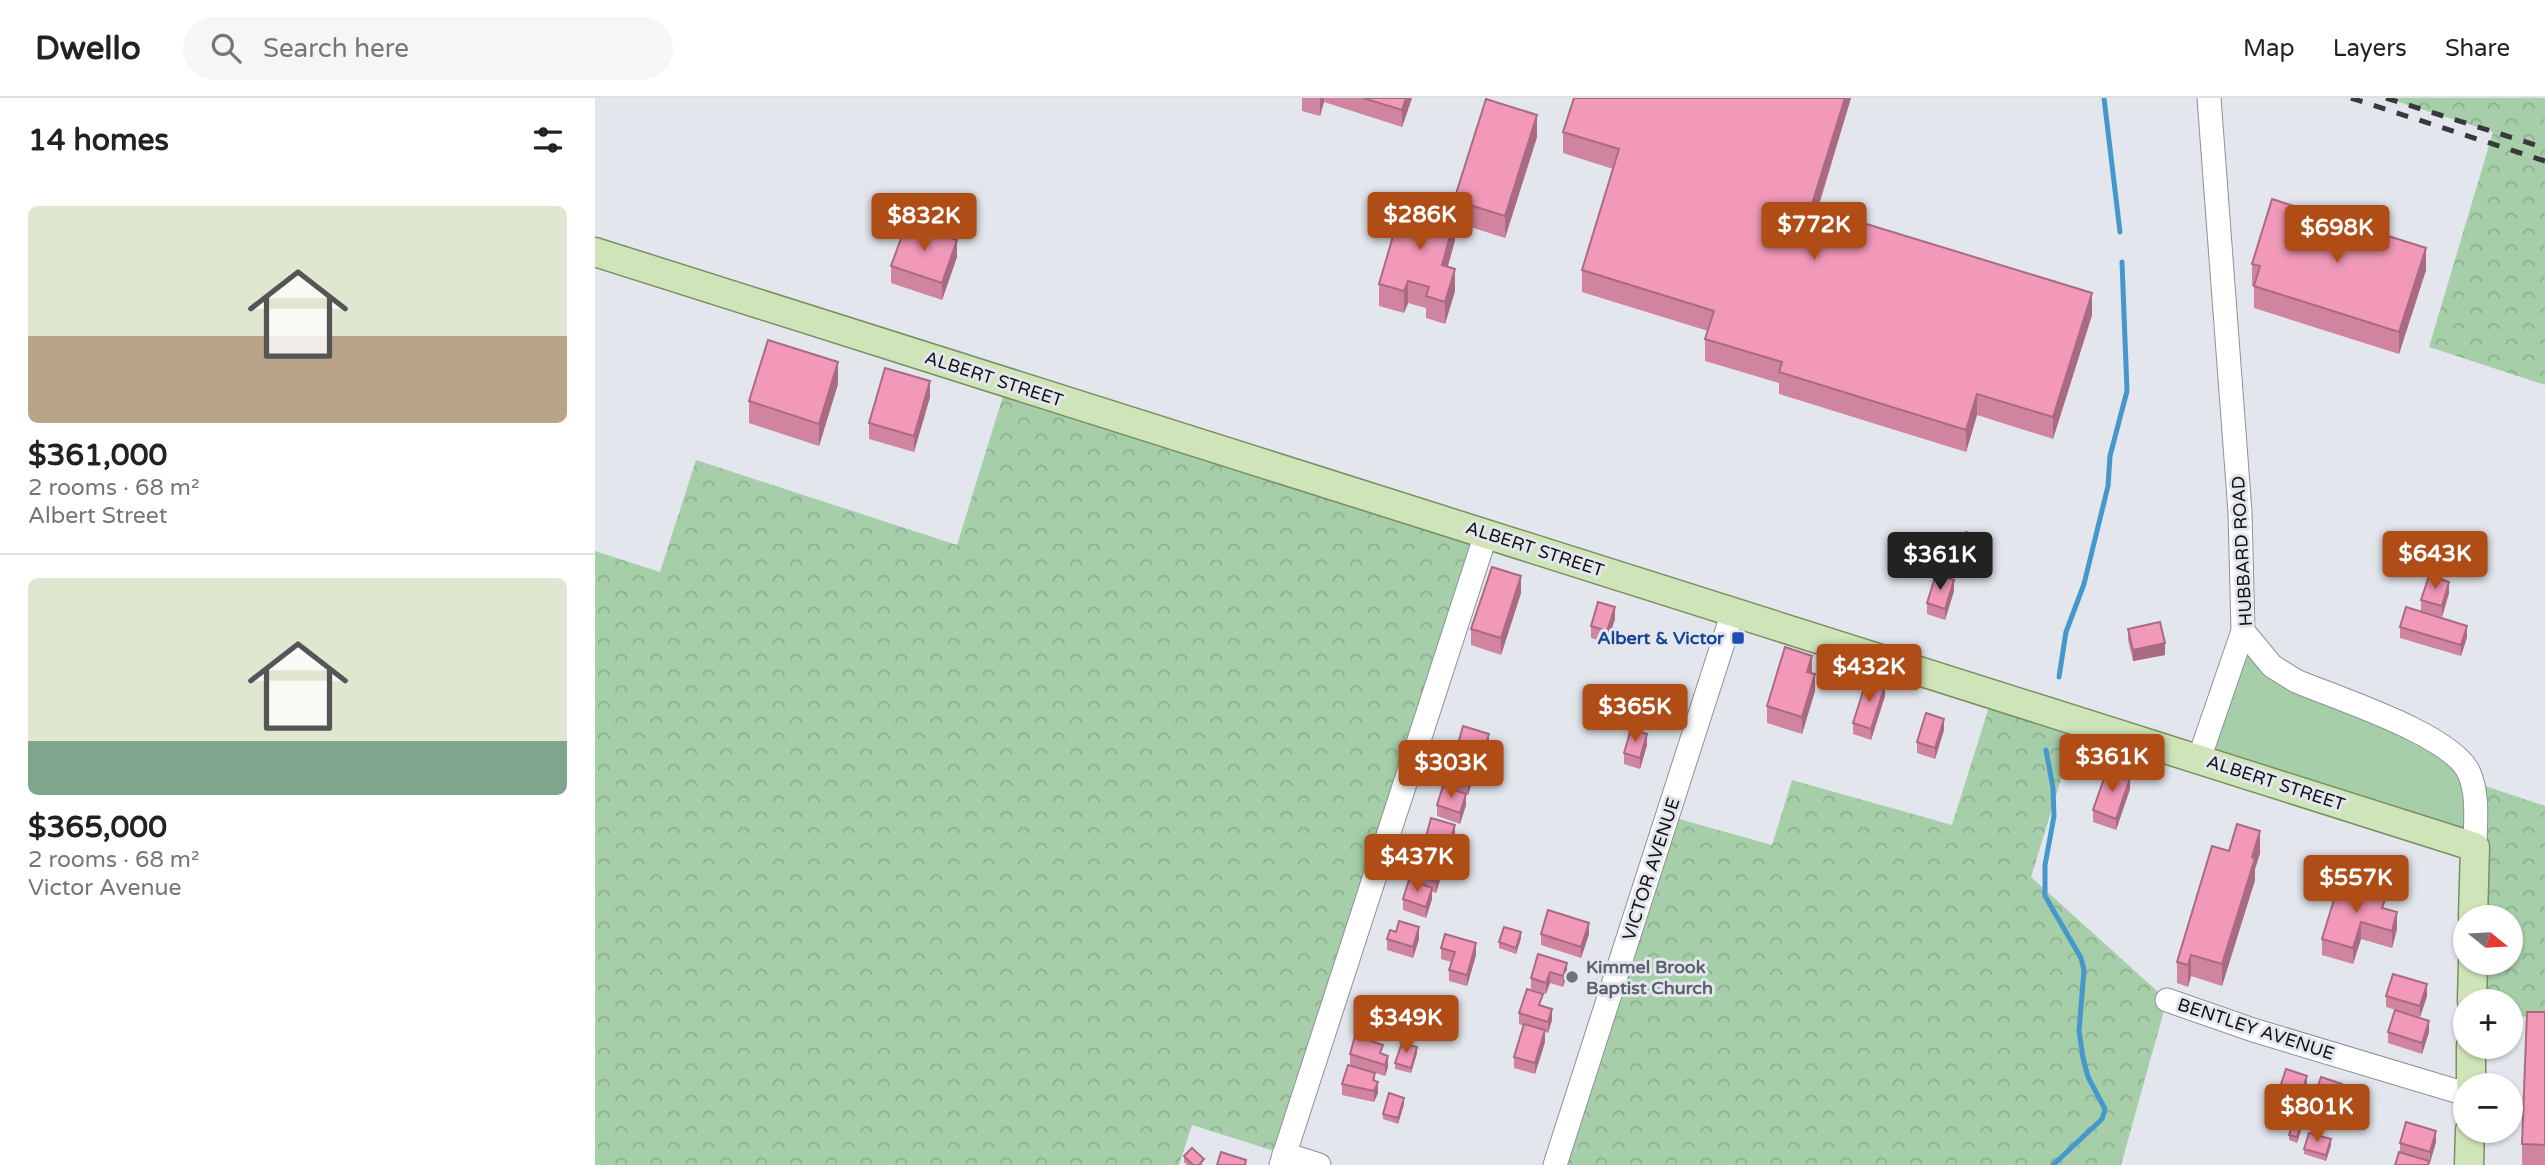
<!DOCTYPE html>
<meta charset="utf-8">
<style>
body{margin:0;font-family:"Varela Round",sans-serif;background:#f6f6f6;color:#222;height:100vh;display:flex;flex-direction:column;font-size:26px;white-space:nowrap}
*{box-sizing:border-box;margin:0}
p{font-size:23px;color:#767676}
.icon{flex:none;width:38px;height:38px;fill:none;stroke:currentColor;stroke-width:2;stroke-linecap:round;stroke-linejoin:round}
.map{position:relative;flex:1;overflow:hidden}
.sheet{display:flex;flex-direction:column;background:#fff;width:595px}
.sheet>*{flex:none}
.needle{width:46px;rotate:108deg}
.buttons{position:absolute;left:1858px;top:807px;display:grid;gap:14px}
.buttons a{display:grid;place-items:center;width:70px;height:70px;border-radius:50%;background:#fff;box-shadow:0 2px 5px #0004;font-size:35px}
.price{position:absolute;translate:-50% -60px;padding:0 16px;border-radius:7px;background:#b04d17;color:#fff;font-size:23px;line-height:46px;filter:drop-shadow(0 2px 4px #0008)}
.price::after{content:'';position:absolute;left:50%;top:42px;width:21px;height:16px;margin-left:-10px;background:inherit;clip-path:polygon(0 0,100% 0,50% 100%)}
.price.active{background:#222;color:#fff}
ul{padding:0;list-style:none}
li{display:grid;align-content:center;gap:14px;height:371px;padding:0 28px}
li+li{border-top:2px solid #e0e0e0}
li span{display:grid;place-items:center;height:217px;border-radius:10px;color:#555}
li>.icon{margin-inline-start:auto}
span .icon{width:126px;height:126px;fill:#fffc;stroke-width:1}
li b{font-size:30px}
h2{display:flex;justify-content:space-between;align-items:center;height:84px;padding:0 28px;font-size:30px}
header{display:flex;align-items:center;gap:42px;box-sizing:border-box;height:98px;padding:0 35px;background:#fff;border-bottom:2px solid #e0e0e0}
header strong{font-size:33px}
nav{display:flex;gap:38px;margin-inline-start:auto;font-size:24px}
.search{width:490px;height:63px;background:#f6f6f6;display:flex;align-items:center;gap:18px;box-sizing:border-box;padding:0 24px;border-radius:38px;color:#767676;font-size:26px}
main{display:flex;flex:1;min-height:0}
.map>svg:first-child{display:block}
.green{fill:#a5cea9}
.forest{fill:url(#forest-crowns)}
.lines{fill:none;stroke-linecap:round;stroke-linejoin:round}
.stream{stroke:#4598cc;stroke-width:5}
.minor-casing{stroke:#8d9196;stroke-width:25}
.major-casing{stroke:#798f61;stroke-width:31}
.minor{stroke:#fff;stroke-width:23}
.major{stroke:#d0e4b9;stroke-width:28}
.rail{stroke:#37393c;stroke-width:5;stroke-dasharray:12 12;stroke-linecap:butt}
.wall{fill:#d0849f}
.shaded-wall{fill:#a96b82}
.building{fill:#f299b9;stroke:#a96b82;stroke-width:2}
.transit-dot{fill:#1a4fb4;stroke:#e3e7ed;stroke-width:2.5}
.worship-dot{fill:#6b7280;stroke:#e3e7ed;stroke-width:2.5}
.labels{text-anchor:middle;stroke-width:6;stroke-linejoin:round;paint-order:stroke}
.street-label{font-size:18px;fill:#111214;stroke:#e3e7ed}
.transit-label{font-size:18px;font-weight:bold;fill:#164399;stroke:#e3e7ed;text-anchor:end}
.worship-label{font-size:18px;font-weight:bold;fill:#5b616d;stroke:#e3e7ed;text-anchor:start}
</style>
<header>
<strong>Dwello</strong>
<div class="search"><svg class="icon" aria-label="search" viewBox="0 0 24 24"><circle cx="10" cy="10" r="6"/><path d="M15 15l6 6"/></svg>Search here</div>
<nav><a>Map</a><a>Layers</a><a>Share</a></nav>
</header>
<main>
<section class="sheet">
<h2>14 homes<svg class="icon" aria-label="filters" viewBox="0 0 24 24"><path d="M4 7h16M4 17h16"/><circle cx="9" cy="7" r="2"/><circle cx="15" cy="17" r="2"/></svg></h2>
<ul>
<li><span style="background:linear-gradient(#dfe7d0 60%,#b9a48a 0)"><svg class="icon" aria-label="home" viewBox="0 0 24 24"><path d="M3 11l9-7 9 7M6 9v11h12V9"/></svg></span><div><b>$361,000</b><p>2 rooms · 68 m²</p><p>Albert Street</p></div></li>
<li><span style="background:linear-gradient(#dfe7d0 75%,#7fa58c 0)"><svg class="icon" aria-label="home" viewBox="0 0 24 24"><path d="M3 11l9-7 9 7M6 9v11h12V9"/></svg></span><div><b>$365,000</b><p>2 rooms · 68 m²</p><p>Victor Avenue</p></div></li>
</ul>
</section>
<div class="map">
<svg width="1950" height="1067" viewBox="0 0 1950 1067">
<defs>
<pattern id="forest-crowns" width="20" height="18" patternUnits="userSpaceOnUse" patternTransform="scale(1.75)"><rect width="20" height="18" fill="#a5cea9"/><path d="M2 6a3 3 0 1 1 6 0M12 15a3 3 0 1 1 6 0" fill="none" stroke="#8db091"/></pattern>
</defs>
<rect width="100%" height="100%" fill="#e3e7ed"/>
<!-- green -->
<polygon class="green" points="1648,533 1677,568 1865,662 1880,749 1604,661"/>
<!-- forest -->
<g class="forest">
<polygon points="1791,0 1950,0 1950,287 1834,249 1898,34"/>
<polygon points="412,285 891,436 689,1056 597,1027 584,1067 0,1067 0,453 65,474 101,362 362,447"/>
<polygon points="1398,596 1484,623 1436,779 1572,902 1526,1067 960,1067 1073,718 1177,747 1197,682 1357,727"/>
<polygon points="1878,684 1950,708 1950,921 1916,917 1916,903 1877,903 1878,865 1916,864 1916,819 1878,819"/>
</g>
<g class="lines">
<!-- stream -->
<g class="stream">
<polyline points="1509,0 1525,134"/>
<polyline points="1464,579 1471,534 1489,486 1513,388 1515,358 1532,293 1527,164"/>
<polyline points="1451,652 1458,690 1459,718 1450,767 1450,798 1486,860 1489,872 1484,933 1488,960 1493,979 1510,1011 1507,1021 1458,1067"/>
</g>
<defs>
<g id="minor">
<path d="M 1614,0 L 1645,414 L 1648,533 L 1677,568 L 1701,583 C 1741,600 1858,637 1874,675 C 1884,697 1880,726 1880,749"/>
<polyline points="1604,661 1648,533"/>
<polyline points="1572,902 1658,932 1871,996"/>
<polyline points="689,1056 724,1067"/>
<polyline points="686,1067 891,436"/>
<polyline points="960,1067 1138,514"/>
</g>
<g id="major">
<polyline points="0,154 1880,749 1878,819"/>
<polyline points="1877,903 1878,864"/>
<polyline points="1876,987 1876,948"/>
<polyline points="1874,1067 1875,1032"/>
</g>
</defs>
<!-- minor casing -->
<use href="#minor" class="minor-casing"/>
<!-- major casing -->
<use href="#major" class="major-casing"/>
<!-- minor -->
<use href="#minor" class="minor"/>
<!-- major -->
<use href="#major" class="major"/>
<!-- rail -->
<g class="rail">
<polyline points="1756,0 1950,63"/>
<polyline points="1791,0 1950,50"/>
</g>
</g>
<!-- wall -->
<g class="wall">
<polygon points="707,0 817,0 807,29 729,4 725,18 707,13"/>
<polygon points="1256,0 1223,111 1497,217 1458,341 1382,317 1371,354 1184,296 1184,285 1110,263 1110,241 1113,233 987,194 987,172 1018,71 968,55 968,34"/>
<polygon points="942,39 910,140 860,124 860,142 853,168 860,193 850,226 831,220 831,210 813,205 809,215 784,208 784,186 859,119 859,102"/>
<polygon points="362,159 347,202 296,185 296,168"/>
<polygon points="1657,166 1831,172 1804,256 1659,210 1659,188 1657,188"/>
<polygon points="243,286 224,348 154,325 154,303"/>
<polygon points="335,299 319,354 274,341 274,325"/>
<polygon points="1385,444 1378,465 1364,460 1364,455"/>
<polygon points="1359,493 1350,522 1332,516 1332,505"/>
<polygon points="926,495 906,557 876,547 876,531"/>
<polygon points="1854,495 1847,519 1826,513 1826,502"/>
<polygon points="1020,521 1012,545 996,540 996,528"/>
<polygon points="1805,529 1872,539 1866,558 1805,540"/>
<polygon points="1533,531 1570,557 1538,563 1533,542"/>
<polygon points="1216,575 1220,593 1207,636 1172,625 1172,608"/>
<polygon points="1290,598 1276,642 1258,636 1258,625"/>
<polygon points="1349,632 1340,661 1322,655 1322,644"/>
<polygon points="894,647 887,668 862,660 862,649"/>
<polygon points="1052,647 1045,671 1029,666 1029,655"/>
<polygon points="879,677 873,697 871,696 871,707 865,726 842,718 842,707 850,689 850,678"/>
<polygon points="1535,691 1521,732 1498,724 1498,712"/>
<polygon points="860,738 854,757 831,750 831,739"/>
<polygon points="1634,753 1665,755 1660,771 1660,782 1627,888 1596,878 1593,889 1582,885 1582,864"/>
<polygon points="847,775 841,795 837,794 837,801 831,820 808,812 808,801 816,783 816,776"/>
<polygon points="1791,811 1802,831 1797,850 1766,841 1758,866 1727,857 1727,841"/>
<polygon points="946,836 994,836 986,860 946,847"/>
<polygon points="926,840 921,856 904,850 904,844"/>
<polygon points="792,841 824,841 818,860 792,852"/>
<polygon points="846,850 881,857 872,888 854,883 854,872 856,864 846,861"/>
<polygon points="943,856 972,876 968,889 955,885 951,896 936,891 936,880"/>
<polygon points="1791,898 1832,898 1825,919 1791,909"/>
<polygon points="947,908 957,922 953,935 950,934 950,944 940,976 919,970 919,959 929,928 924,926 924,915"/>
<polygon points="1950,914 1950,1067 1927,1067 1927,1046"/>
<polygon points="774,918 803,918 797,937 774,929"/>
<polygon points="836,919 831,937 816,932 816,927"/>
<polygon points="1793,934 1834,934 1827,956 1793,945"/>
<polygon points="822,955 816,975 800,971 800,965"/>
<polygon points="755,956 788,956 793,969 790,978 780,975 780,983 783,995 779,1004 747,997 747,986 755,967"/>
<polygon points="1712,989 1702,1019 1681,1012 1681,1001"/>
<polygon points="1747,997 1737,1027 1716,1021 1716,1009"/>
<polygon points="809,1006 803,1026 788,1021 788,1016"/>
<polygon points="1706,1032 1702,1045 1694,1042 1694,1037"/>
<polygon points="1841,1044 1834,1067 1805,1054 1805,1045"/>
<polygon points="1736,1047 1731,1063 1709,1056 1709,1051"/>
<polygon points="589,1058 609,1067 592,1067 589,1064"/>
</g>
<!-- shaded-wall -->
<g class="shaded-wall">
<polygon points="725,0 729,0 729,4 725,18"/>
<polygon points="811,0 817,0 807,29 807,12"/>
<polygon points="1250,0 1256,0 1216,131 1216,109"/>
<polygon points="942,17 942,39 910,140 910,118"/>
<polygon points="860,120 860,142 847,189 847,167"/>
<polygon points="362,142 362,159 347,202 347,185"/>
<polygon points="1831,150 1831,172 1804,256 1804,234"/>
<polygon points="860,171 860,193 850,226 850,204"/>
<polygon points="813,183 813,205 809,215 809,193"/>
<polygon points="1497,195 1497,217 1458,341 1458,319"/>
<polygon points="243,264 243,286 224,348 224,326"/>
<polygon points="335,283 335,299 319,354 319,338"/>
<polygon points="1382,296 1382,317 1371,354 1371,332"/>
<polygon points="1385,439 1385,444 1378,465 1378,459"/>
<polygon points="926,478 926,495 906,557 906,540"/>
<polygon points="1359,482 1359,493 1350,522 1350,511"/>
<polygon points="1854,484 1854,495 1847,519 1847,508"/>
<polygon points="1020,509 1020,521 1012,545 1012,533"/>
<polygon points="1872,528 1872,539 1866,558 1866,547"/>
<polygon points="1570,545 1570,557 1538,563 1538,552"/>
<polygon points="1217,558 1217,574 1212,590 1212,574"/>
<polygon points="1220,576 1220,593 1207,636 1207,619"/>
<polygon points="1290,587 1290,598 1276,642 1276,631"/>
<polygon points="1349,621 1349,632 1340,661 1340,650"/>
<polygon points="894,636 894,647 887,668 887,657"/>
<polygon points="1052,636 1052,647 1045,671 1045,660"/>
<polygon points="879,666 879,677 873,697 873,685"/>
<polygon points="1535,680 1535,691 1521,732 1521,721"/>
<polygon points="871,696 871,707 865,726 865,715"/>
<polygon points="860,727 860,738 854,757 854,746"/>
<polygon points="1665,733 1665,755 1660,771 1660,782 1627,888 1627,866"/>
<polygon points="847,764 847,775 841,795 841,784"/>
<polygon points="837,790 837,801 831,820 831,809"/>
<polygon points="1802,814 1802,831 1797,850 1797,833"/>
<polygon points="1766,824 1766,841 1758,866 1758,850"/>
<polygon points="994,825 994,836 986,860 986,849"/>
<polygon points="824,829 824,841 818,860 818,849"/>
<polygon points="926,834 926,840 921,856 921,850"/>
<polygon points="881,845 881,857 872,888 872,877"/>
<polygon points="1596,857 1596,878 1593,889 1593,867"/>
<polygon points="972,865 972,876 968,889 968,878"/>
<polygon points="955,874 955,885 951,896 951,885"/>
<polygon points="1832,886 1832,898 1825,919 1825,908"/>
<polygon points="803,907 803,918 797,937 797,926"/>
<polygon points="957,911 957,922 953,935 953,924"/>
<polygon points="836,914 836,919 831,937 831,931"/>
<polygon points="1834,923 1834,934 1827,956 1827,945"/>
<polygon points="950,932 950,944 940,976 940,965"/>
<polygon points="822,949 822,955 816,975 816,970"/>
<polygon points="793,958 793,969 790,978 790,967"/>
<polygon points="1712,978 1712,989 1702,1019 1702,1008"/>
<polygon points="783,984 783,995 779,1004 779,993"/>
<polygon points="1747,986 1747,997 1737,1027 1737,1016"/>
<polygon points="809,1000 809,1006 803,1026 803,1020"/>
<polygon points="1706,1027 1706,1032 1702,1045 1702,1039"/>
<polygon points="1841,1033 1841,1044 1835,1065 1835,1054"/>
<polygon points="1736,1041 1736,1047 1731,1063 1731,1057"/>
</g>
<!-- building -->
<g class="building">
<polygon points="768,0 811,0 807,12"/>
<polygon points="979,0 1250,0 1216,109 1497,195 1458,319 1382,296 1371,332 1184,274 1187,264 1110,241 1119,213 987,172 1024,51 968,34"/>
<polygon points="891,1 942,17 910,118 859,102"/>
<polygon points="1677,101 1831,150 1804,234 1659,188 1665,168 1657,166"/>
<polygon points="808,104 860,120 847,167 860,171 850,204 831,198 834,189 813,183 809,193 784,186"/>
<polygon points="312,124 362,142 347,185 296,168"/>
<polygon points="173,242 243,264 224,326 154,303"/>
<polygon points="290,270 335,283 319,338 274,325"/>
<polygon points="1371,434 1385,439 1378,459 1364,455"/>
<polygon points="897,469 926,478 906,540 876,531"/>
<polygon points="1341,476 1359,482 1350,511 1332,505"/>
<polygon points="1834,478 1854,484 1847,508 1826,502"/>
<polygon points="1003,504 1020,509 1012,533 996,528"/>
<polygon points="1811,509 1872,528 1866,547 1805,529"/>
<polygon points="1565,524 1570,545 1538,552 1533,531"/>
<polygon points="1190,549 1217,558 1212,574 1220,576 1207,619 1172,608"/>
<polygon points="1272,581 1290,587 1276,631 1258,625"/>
<polygon points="1331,615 1349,621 1340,650 1322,644"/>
<polygon points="868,628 894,636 887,657 862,649"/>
<polygon points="1036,631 1052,636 1045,660 1029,655"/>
<polygon points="856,659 879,666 873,685 850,678"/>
<polygon points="1512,672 1535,680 1521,721 1498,712"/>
<polygon points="848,688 871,696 865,715 842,707"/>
<polygon points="836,720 860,727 854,746 831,739"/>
<polygon points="1642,726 1665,733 1657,759 1660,760 1627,866 1596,857 1593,867 1582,864 1617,748 1634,753"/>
<polygon points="823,756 847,764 841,784 816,776"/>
<polygon points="814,782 837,790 831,809 808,801"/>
<polygon points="1744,785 1791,799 1787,810 1802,814 1797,833 1766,824 1758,850 1727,841"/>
<polygon points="953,812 994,825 986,849 946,836"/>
<polygon points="804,823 824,829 818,849 792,841 795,832 801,834"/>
<polygon points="909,829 926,834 921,850 904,844"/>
<polygon points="850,836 881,845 872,877 854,872 860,854 846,850"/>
<polygon points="943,856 972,865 968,878 955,874 951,885 936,880"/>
<polygon points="1798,876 1832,886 1825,908 1791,898"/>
<polygon points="932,891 948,896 944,907 957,911 953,924 924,915"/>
<polygon points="780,899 803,907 797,926 774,918"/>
<polygon points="821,909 836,914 831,931 816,927"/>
<polygon points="1800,912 1834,923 1827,945 1793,934"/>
<polygon points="1932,914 1950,914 1950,1047 1927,1046"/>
<polygon points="929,926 950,932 940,965 919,959"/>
<polygon points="760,938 788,947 785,955 793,958 790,967 755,956"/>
<polygon points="807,945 822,949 816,970 800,965"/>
<polygon points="753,967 780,975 778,982 783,984 779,993 747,986"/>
<polygon points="1691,971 1712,978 1702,1008 1681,1001"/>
<polygon points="1726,979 1747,986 1737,1016 1716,1009"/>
<polygon points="794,995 809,1000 803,1020 788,1016"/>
<polygon points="1698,1024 1706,1027 1702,1039 1694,1037"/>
<polygon points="1811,1024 1841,1033 1835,1054 1805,1045"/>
<polygon points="1714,1035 1736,1041 1731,1057 1709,1051"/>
<polygon points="597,1050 609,1061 604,1067 598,1067 589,1058"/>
<polygon points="626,1054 651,1062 650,1067 622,1067"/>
<polygon points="1804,1054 1834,1063 1833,1067 1800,1067"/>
</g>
<!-- markers -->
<rect class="transit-dot" x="1136" y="533" width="14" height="14" rx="3.5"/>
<circle class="worship-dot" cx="977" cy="879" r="7"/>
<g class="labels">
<!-- street labels -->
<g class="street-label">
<text transform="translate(399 281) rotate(18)" y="6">ALBERT STREET</text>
<text transform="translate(940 451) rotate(18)" y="6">ALBERT STREET</text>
<text transform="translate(1647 453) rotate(-93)" y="6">HUBBARD ROAD</text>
<text transform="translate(1681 685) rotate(18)" y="6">ALBERT STREET</text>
<text transform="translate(1056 771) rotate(-72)" y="6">VICTOR AVENUE</text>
<text transform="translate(1661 931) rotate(18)" y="6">BENTLEY AVENUE</text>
</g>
<!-- transit labels -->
<g class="transit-label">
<text x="1129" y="546">Albert &amp; Victor</text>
</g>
<!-- worship labels -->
<g class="worship-label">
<text x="991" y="875">Kimmel Brook<tspan x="991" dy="21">Baptist Church</tspan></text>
</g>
</g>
</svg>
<div class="buttons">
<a><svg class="needle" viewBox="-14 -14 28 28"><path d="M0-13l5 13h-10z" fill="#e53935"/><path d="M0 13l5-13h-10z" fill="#767676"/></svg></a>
<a>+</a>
<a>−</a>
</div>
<b class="price" style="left:825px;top:154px">$286K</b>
<b class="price" style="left:329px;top:155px">$832K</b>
<b class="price" style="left:1219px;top:164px">$772K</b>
<b class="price" style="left:1742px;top:167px">$698K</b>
<b class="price" style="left:1840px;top:493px">$643K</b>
<b class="price active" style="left:1345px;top:494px">$361K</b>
<b class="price" style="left:1274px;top:606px">$432K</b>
<b class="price" style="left:1040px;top:646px">$365K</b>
<b class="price" style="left:1517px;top:696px">$361K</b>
<b class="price" style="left:856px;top:702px">$303K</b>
<b class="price" style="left:822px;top:796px">$437K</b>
<b class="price" style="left:1761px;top:817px">$557K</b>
<b class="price" style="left:811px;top:957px">$349K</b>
<b class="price" style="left:1722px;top:1046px">$801K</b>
</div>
</main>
